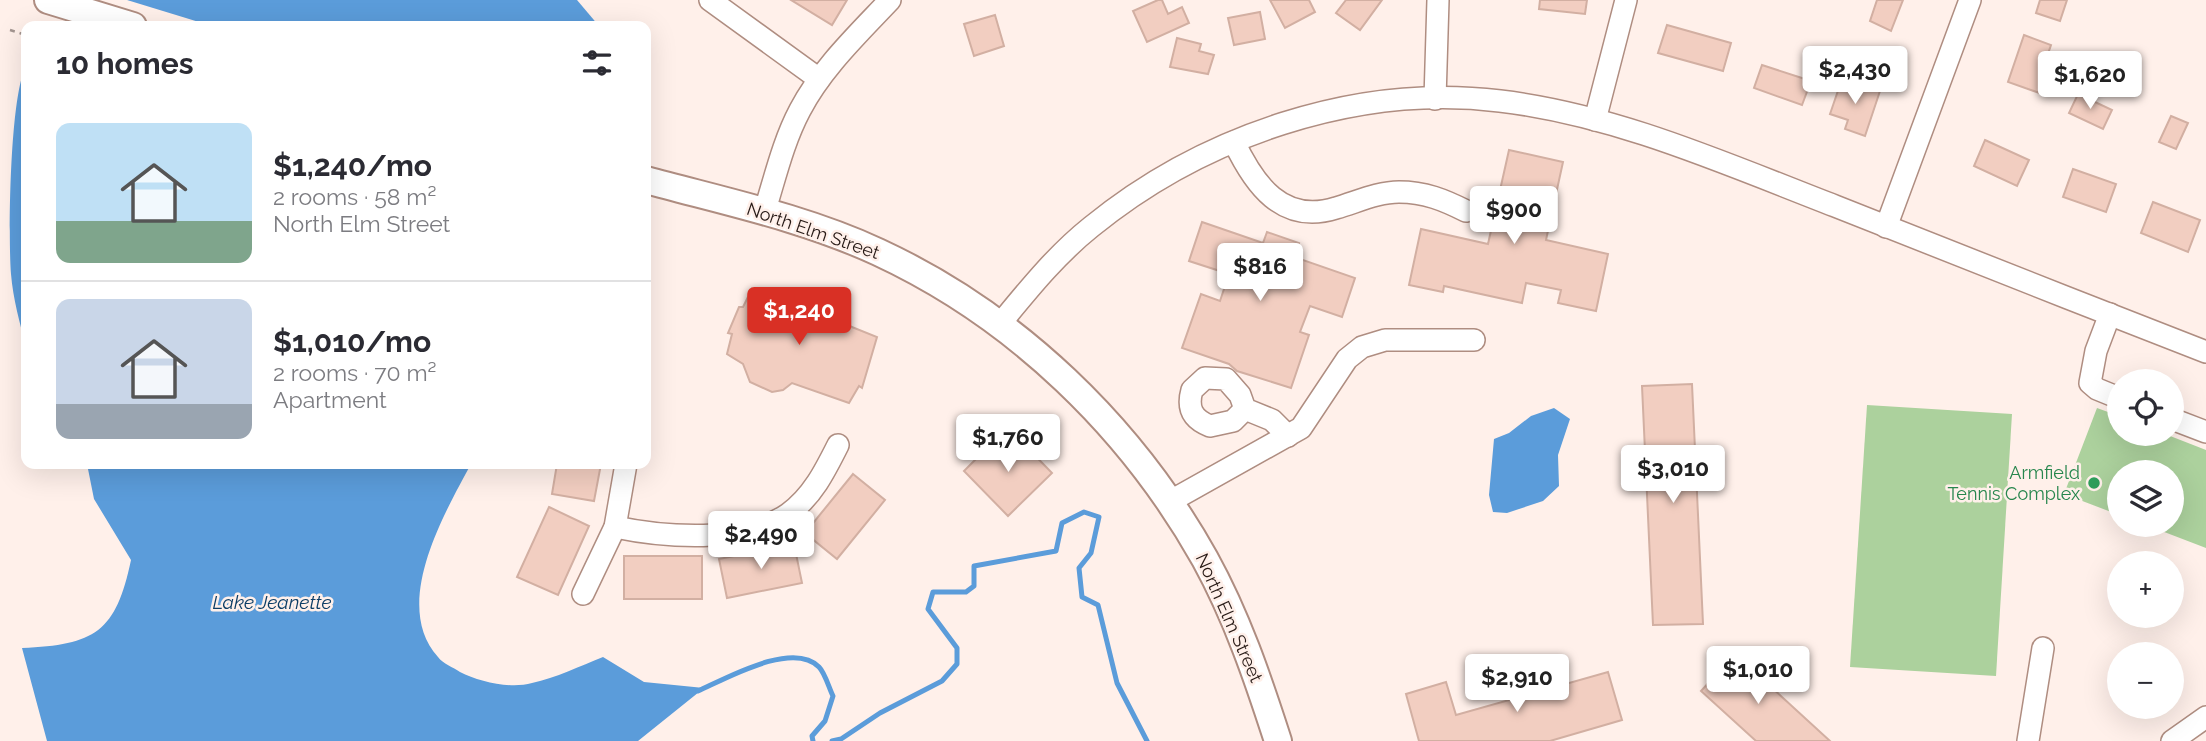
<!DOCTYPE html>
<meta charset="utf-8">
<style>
body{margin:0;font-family:Raleway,sans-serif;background:#f7f7f7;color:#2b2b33;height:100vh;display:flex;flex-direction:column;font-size:26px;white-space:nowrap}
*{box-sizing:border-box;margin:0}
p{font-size:23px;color:#7c7c81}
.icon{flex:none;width:38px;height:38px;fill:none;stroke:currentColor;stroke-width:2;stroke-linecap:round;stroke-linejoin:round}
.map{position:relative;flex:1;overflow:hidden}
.details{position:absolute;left:21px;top:21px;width:630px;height:448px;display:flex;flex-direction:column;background:#fff;border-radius:14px;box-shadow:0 7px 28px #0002}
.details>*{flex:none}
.fabs{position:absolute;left:2107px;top:369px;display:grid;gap:14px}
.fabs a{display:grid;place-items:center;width:77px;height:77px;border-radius:50%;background:#fff;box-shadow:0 7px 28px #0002;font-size:35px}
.price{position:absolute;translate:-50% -60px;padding:0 16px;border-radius:7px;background:#fff;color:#222;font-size:23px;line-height:46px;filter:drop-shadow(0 2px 4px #0008)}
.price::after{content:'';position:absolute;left:50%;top:42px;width:21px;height:16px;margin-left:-10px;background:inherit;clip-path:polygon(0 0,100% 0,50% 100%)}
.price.selected{background:#d93025;color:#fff}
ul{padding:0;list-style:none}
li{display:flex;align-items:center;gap:21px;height:175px;padding:0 35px}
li+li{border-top:2px solid #e1e1e2}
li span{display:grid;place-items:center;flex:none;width:196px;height:140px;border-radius:14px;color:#555}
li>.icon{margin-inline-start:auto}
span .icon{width:84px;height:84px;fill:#fffc;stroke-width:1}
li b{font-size:30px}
h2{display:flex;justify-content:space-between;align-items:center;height:84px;padding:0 35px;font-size:30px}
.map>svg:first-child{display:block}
.green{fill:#acd19d}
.water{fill:#5b9cda}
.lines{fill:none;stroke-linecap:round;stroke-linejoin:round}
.stream{stroke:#5b9cda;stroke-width:5}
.building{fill:#f2cec1;stroke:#d2afa2;stroke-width:2}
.minor-casing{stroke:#af8d81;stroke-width:24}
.major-casing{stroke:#af8d81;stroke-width:30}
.path{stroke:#a39590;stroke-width:2.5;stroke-dasharray:5 5;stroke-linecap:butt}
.minor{stroke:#fff;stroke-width:21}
.major{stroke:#fff;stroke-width:26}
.leisure-dot{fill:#2e9e5b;stroke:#fff0ea;stroke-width:2.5}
.labels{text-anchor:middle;stroke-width:5;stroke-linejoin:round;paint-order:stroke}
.street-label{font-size:18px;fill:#271a16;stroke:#fff0ea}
.leisure-label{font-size:18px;fill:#27864d;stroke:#fff0ea;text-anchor:end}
.water-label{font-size:19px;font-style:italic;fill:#0c3d66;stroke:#fff0ea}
</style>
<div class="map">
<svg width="2206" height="741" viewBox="0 0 2206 741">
<rect width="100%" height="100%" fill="#fff0ea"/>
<!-- green -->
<g class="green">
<polygon points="1867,405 2012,414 1996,676 1850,667"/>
<polygon points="2097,408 2119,416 2119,434 2165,434 2206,450 2206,548 2146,525 2172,525 2172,472 2119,472 2119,515 2064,494"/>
</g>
<!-- water -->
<g class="water">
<polygon points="127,0 577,0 599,26 212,26"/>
<path d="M 26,67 L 26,347 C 20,323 13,299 11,274 C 8,237 10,94 26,67 Z"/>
<polygon points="1554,408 1570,419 1558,455 1559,486 1543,501 1507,513 1493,512 1489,495 1494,439 1509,433 1531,416"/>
<path d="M 87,464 L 471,464 C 444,514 391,605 438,657 C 443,664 453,667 460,672 C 479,682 511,689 532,683 C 556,678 580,666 603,657 L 644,682 L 704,688 L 638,741 L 47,741 L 22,648 C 95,645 116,632 131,560 L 94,499 Z"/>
</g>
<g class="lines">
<!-- stream -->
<g class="stream">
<path d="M 698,691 C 725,679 793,640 819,667 C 825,673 829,688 833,696 L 825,721 L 812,736 L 813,741"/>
<polyline points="832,741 841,739 880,713 942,681 957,664 957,648 928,609 933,592 966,592 974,586 974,566 1056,551 1062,523 1084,512 1099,517 1091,553 1079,568 1082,597 1098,605 1117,683 1147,741"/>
</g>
</g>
<!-- building -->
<g class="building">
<polygon points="791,0 847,0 832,25"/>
<polygon points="1158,0 1162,0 1168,14 1182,7 1189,23 1147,42 1133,11"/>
<polygon points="1270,0 1309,0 1315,12 1285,28"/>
<polygon points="1346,0 1382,0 1360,30 1336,13"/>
<polygon points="1540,0 1587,0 1585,14 1539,9"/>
<polygon points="1877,0 1903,0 1891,31 1870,21"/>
<polygon points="2040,0 2067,0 2060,21 2036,13"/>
<polygon points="1260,12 1265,39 1234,45 1228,18"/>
<polygon points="995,15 1004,46 974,56 964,24"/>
<polygon points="1667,25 1731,43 1723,71 1658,53"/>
<polygon points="2024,35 2051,45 2042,71 2052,75 2045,95 2008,82"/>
<polygon points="1177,38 1201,44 1199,51 1214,55 1208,74 1170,67"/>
<polygon points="1762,65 1811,81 1802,105 1754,88"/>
<polygon points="1842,79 1880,91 1865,136 1845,129 1848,120 1830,114"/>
<polygon points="2078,94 2112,110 2103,129 2069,113"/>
<polygon points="2171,116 2188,123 2176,149 2159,142"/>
<polygon points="1985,140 2029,160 2017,186 1974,166"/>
<polygon points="1509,150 1563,162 1546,240 1608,254 1596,311 1558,303 1561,290 1526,283 1522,303 1444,286 1443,292 1409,285 1421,229 1488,244"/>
<polygon points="2073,169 2116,184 2106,212 2063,197"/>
<polygon points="2153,202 2200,220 2188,252 2141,233"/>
<polygon points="1202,222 1263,243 1267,232 1299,243 1294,257 1355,278 1342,317 1310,306 1300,332 1309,335 1291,388 1237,371 1229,364 1182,348 1201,294 1220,301 1229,274 1189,261"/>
<polygon points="752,289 789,301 790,297 843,317 842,323 877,337 862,388 859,386 849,403 792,383 783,390 772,392 750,382 743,364 727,354 732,334 728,333 739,307 743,307"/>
<polygon points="1692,384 1703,624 1653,625 1642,386"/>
<polygon points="1014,434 1052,473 1008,516 964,471 987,448 993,454"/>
<polygon points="557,464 601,464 594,501 552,494"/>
<polygon points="853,474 885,500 837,559 805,533"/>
<polygon points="549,507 589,526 558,595 517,577"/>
<polygon points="794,544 802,583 727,598 719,559"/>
<rect x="624" y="556" width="78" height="43"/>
<polygon points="1735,654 1830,741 1756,741 1701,691"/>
<polygon points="1608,672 1622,720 1550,741 1419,741 1406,694 1446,682 1456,715"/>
</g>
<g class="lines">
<defs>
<g id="minor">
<polyline points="710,0 819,79"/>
<polyline points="1435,99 1438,0"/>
<polyline points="1595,120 1626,0"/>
<path d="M 1234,142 C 1254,184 1282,225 1336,208 C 1357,202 1378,192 1399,192 C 1425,192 1444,200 1466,211"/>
<path d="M 764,213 C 775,178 783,142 800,110 C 822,68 858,34 890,0"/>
<polyline points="1886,227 1970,0"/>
<polyline points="2110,314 2096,351 2090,383 2097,389 2119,398"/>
<path d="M 1000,324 C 1028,290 1056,255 1091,227 C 1201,137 1356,83 1500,101 C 1617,115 1726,164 1835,206 C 1959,255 2082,304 2206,352"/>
<path d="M 1245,409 L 1233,421 L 1210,426 C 1192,419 1187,408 1192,390 L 1205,378 L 1226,379 L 1240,395 L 1245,409 L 1272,420 L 1288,436"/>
<polyline points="2172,419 2206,432"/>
<polyline points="1169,502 1301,428 1347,359 1362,347 1385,340 1474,340"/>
<path d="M 615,527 C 663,537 745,544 788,514 C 812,497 825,471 838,445"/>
<polyline points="583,594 615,527 626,464"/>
<polyline points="2028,741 2043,648"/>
<polyline points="2172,741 2206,717"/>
</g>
<g id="major">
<polyline points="48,0 133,26"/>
<path d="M 646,180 C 723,201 805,218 878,252 C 1016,316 1131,427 1205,559 C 1237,617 1258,679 1278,741"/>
</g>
</defs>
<!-- minor casing -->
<use href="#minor" class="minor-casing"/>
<!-- major casing -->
<use href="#major" class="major-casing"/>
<!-- path -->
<polyline class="path" points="10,30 26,35"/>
<!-- minor -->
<use href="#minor" class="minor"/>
<!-- major -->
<use href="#major" class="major"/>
</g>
<!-- markers -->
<circle class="leisure-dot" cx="2094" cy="483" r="7"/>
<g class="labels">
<!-- street labels -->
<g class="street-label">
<text transform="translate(813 231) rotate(19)" y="6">North Elm Street</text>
<text transform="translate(1229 618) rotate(66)" y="6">North Elm Street</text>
</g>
<!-- leisure labels -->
<g class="leisure-label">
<text x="2080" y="479">Armfield<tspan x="2080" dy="21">Tennis Complex</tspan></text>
</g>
<!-- water labels -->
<g class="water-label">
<text x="272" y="609">Lake Jeanette</text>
</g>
</g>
</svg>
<div class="fabs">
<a><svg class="icon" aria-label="locate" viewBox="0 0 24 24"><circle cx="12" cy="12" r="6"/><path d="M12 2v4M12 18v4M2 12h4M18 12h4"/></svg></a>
<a><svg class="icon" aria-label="layers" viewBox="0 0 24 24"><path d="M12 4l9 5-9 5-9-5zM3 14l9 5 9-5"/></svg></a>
<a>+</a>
<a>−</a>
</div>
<b class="price" style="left:1855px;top:106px">$2,430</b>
<b class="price" style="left:2090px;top:111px">$1,620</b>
<b class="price" style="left:1514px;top:246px">$900</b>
<b class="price" style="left:1260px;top:303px">$816</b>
<b class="price selected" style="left:799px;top:347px">$1,240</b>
<b class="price" style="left:1008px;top:474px">$1,760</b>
<b class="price" style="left:1673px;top:505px">$3,010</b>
<b class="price" style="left:761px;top:571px">$2,490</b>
<b class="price" style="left:1758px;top:706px">$1,010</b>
<b class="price" style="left:1517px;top:714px">$2,910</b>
<section class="details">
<h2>10 homes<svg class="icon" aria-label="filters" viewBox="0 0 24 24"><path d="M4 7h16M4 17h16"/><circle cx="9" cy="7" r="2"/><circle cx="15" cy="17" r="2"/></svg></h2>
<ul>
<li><span style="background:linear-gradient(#bfe0f5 70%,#7fa58c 0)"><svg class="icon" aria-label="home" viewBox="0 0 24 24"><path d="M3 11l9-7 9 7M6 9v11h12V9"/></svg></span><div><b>$1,240/mo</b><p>2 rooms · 58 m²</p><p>North Elm Street</p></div></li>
<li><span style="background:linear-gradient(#c9d6e8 75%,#9aa5b1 0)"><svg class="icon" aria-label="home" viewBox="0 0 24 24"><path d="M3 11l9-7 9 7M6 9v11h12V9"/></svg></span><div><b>$1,010/mo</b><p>2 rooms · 70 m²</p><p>Apartment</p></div></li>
</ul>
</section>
</div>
